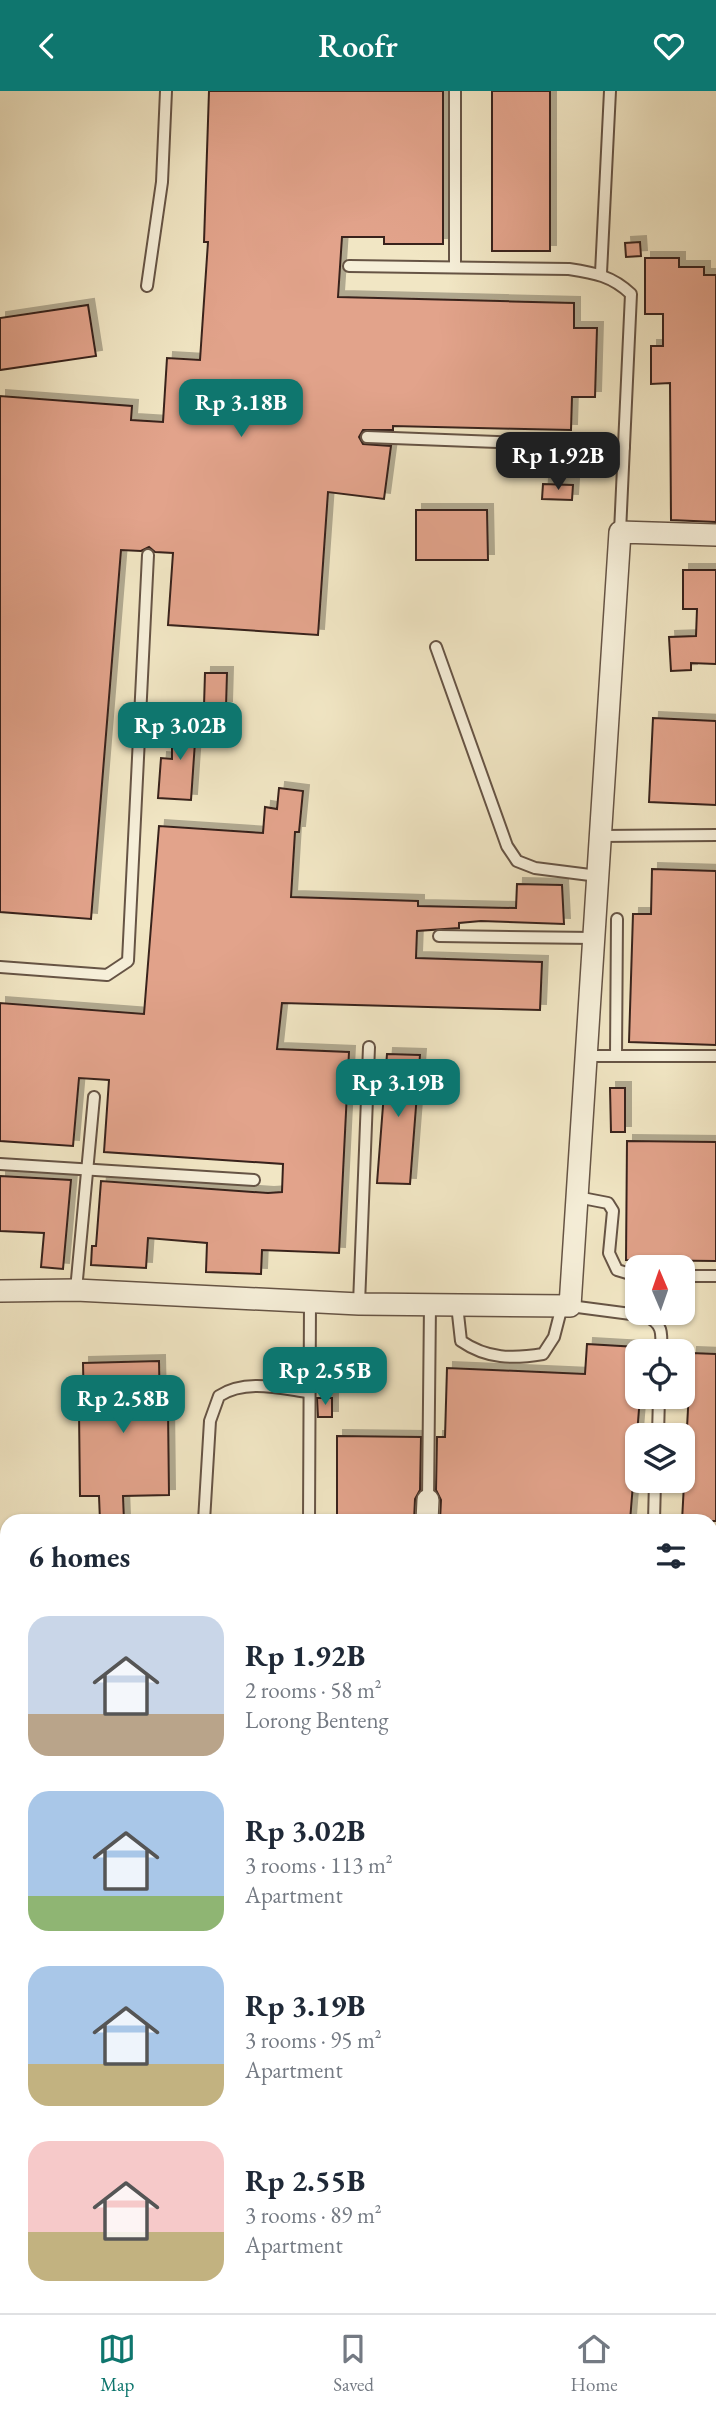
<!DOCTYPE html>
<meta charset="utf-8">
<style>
body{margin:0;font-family:"EB Garamond",serif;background:#f6f6f7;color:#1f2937;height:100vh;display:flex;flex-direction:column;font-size:26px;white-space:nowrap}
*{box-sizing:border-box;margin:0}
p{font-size:23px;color:#747a83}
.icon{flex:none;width:38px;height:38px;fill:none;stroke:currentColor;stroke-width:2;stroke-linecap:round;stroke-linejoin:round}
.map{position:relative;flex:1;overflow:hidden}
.side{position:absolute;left:0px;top:1423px;width:718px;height:800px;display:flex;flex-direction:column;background:#fff;border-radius:21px 21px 0 0;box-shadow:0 2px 5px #0004}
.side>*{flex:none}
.needle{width:46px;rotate:358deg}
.tools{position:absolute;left:625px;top:1164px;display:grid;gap:14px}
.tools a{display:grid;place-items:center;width:70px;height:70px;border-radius:14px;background:#fff;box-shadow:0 2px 5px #0004;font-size:35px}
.price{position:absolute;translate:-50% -60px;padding:0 16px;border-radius:14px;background:#0f766e;color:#fff;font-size:23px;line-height:46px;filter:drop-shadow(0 2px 4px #0008)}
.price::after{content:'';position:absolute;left:50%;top:42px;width:21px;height:16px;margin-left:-10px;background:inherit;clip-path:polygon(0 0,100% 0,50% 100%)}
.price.active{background:#222;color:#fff}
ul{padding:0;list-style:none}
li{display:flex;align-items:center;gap:21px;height:175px;padding:0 28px}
li span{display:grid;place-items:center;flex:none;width:196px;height:140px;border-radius:21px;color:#555}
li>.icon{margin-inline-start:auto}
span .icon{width:84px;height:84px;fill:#fffc;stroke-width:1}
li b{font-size:30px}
h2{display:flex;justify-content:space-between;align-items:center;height:84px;padding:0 28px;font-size:30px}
header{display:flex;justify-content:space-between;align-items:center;height:91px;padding:0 28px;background:#0f766e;color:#fff;font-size:32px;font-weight:600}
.dock{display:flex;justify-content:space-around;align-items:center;height:98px;border-top:2px solid #e0e1e3;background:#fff;font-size:19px;color:#747a83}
.dock a{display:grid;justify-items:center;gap:4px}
.dock .active{color:#0f766e}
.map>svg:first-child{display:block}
.building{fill:#e2a38b;stroke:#38231b;stroke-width:2;filter:url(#shadow)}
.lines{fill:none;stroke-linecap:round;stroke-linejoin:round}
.lane-casing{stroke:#665445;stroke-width:14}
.street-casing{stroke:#665445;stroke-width:24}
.secondary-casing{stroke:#38231b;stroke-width:32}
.lane{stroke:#f6efd9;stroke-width:10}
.street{stroke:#f6efd9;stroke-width:21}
.secondary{stroke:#f6efd9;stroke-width:28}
</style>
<header><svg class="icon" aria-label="back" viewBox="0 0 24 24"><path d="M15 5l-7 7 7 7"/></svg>Roofr<svg class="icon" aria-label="heart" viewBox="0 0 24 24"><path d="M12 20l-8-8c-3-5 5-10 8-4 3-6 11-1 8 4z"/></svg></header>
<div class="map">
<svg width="716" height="2222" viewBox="0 0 716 2222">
<defs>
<filter id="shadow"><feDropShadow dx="6" dy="-6" stdDeviation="0" flood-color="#0004"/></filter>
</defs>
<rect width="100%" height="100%" fill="#f1e6c4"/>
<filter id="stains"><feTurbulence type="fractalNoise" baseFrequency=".00286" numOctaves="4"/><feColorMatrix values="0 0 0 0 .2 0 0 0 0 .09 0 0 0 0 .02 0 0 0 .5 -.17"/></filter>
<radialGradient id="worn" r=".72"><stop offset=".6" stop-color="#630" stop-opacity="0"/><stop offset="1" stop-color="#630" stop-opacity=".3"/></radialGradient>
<!-- building -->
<g class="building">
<polygon points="209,0 443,0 443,153 384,153 384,146 342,146 338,206 574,212 574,237 597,237 595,306 572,306 571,339 393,335 393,339 363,339 359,346 363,353 391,355 384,408 328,401 318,544 168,534 173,462 155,461 149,456 141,460 121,459 91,828 0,821 0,305 132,315 131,329 163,331 167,267 200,269 208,151 204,151"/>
<rect x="492" y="0" width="58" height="160"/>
<polygon points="640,151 641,165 626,166 625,152"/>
<polygon points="645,167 679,167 679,176 704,176 704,184 716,184 716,431 671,429 670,292 651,293 651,255 663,255 663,223 645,223"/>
<polygon points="88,214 96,265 0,279 0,227"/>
<polygon points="543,393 573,394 572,409 542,408"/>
<polygon points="416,419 487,419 488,469 416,469"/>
<polygon points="683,479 716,479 716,573 691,572 691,579 671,580 669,546 696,545 697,518 683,518"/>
<polygon points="205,582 227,582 226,616 204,615"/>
<polygon points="653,627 716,630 716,714 649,711"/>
<polygon points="172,631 202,631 202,651 195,651 191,709 158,707 161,667 172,668"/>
<polygon points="279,697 303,700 299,741 295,741 291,806 418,810 418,815 516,817 517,793 562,794 564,833 481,830 459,832 459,837 417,840 416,867 542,871 540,919 282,912 277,958 349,961 339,1162 262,1159 261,1183 206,1181 207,1152 148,1147 146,1177 91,1174 92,1155 96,1155 101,1090 268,1102 282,1101 283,1073 104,1061 109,989 79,987 73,1055 0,1050 0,912 144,923 159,735 263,742 265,716 277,718"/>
<polygon points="652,778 716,780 716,954 629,951 633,823 651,823"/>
<polygon points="387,963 420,964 410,1093 377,1092"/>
<polygon points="610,997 625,997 625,1041 611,1041"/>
<polygon points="627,1050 716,1051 716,1170 626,1169"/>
<polygon points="0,1085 71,1089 63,1178 41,1176 44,1142 0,1140"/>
<polygon points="587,1253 637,1256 637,1306 640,1306 630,1430 440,1430 441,1409 436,1399 437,1346 445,1346 447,1277 585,1283"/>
<polygon points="691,1262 716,1263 716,1430 682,1430"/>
<polygon points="159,1270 160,1320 168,1319 169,1404 123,1405 124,1430 100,1430 99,1405 80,1405 79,1320 84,1320 83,1272"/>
<polygon points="317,1307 332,1307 332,1326 318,1326"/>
<polygon points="337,1345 421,1346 420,1399 415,1408 414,1430 337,1430"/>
</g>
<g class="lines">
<defs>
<g id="lane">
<path d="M 349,175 L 569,178 C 595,182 612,185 631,203 L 620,441"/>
<polyline points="455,176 455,0"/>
<polyline points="601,182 610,0"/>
<polyline points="147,195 162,91 166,0"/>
<polyline points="367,346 624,356"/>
<polyline points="436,556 507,755 517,770 535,777 598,785"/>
<polyline points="601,745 716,744"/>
<polyline points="439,845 594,847"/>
<polyline points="0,876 107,884 128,870 148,464"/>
<polyline points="586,965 716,965"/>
<polyline points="616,965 617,828"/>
<polyline points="0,1073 254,1089"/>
<polyline points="577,1106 608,1112 613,1120 609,1162 617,1179 637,1185"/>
<polyline points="682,1185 716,1185"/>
<polyline points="76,1199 94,1006"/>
<polyline points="359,1213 369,956"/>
<path d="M 457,1214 L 461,1250 C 487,1268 513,1268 543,1263 L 554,1246 L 562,1215"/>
<path d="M 570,1215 L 646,1225 C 663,1233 662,1242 661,1260"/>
<polyline points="658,1344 659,1306"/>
<polyline points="428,1409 430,1213"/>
<path d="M 204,1430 L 210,1330 L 219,1305 C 245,1288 279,1297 308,1301"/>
<polyline points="309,1430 310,1210"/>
<polyline points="654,1430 655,1390"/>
<polyline points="0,1526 7,1526"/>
</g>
<g id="street">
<polyline points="0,1200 76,1199 359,1213 570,1215 620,441 716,444"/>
<polyline points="427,1430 428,1409"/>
<polyline points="710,1621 716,1622"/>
<polyline points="0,1627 7,1627"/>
<polyline points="710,1848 716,1848"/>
<polyline points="710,2032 716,2032"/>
<polyline points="58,2216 58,2222"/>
<polyline points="186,2216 186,2222"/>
<polyline points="292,2216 292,2222"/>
<polyline points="347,2216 347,2222"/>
<polyline points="586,2222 586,2216"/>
</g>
<g id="secondary">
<polyline points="710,2178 716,2177"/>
<polyline points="0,2184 7,2184"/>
</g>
</defs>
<!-- lane casing -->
<use href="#lane" class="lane-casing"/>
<!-- street casing -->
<use href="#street" class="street-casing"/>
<!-- secondary casing -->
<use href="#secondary" class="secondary-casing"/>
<!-- lane -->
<use href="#lane" class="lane"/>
<!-- street -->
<use href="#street" class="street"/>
<!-- secondary -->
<use href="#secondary" class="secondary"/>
</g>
<rect width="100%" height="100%" filter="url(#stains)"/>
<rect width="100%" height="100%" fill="url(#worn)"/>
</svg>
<div class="tools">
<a><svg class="needle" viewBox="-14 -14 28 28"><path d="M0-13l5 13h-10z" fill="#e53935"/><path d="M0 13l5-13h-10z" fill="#747a83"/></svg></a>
<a><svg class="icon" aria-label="locate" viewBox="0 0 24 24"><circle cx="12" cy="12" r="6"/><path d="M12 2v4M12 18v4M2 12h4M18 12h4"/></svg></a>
<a><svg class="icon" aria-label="layers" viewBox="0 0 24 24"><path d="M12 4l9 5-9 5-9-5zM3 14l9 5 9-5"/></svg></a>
</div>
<b class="price" style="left:241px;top:348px">Rp 3.18B</b>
<b class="price active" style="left:558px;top:401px">Rp 1.92B</b>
<b class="price" style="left:180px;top:671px">Rp 3.02B</b>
<b class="price" style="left:398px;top:1028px">Rp 3.19B</b>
<b class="price" style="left:325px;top:1316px">Rp 2.55B</b>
<b class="price" style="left:123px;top:1344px">Rp 2.58B</b>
<section class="side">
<h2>6 homes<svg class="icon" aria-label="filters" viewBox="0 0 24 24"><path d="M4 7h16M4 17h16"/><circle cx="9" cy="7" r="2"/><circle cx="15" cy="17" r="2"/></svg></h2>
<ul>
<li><span style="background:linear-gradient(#c9d6e8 70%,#b9a48a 0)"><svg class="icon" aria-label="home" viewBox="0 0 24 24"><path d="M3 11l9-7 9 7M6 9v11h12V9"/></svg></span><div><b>Rp 1.92B</b><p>2 rooms · 58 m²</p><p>Lorong Benteng</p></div></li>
<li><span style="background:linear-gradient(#a9c7e8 75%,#8fb573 0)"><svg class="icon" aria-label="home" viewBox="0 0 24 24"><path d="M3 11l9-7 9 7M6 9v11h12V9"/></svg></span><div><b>Rp 3.02B</b><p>3 rooms · 113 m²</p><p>Apartment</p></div></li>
<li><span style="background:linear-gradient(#a9c7e8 70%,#c2b280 0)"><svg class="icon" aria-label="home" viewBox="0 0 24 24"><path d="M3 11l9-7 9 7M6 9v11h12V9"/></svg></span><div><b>Rp 3.19B</b><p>3 rooms · 95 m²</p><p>Apartment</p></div></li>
<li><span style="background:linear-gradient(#f6c9c9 65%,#c2b280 0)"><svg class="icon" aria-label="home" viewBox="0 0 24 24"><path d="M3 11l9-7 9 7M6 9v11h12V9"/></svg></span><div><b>Rp 2.55B</b><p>3 rooms · 89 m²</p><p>Apartment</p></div></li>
</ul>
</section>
</div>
<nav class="dock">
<a class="active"><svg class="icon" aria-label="map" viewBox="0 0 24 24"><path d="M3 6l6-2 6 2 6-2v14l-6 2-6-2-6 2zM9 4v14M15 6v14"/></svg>Map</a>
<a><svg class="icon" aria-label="saved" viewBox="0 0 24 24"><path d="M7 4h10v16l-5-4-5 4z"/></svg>Saved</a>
<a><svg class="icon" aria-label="home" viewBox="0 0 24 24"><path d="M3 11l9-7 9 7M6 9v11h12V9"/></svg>Home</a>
</nav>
